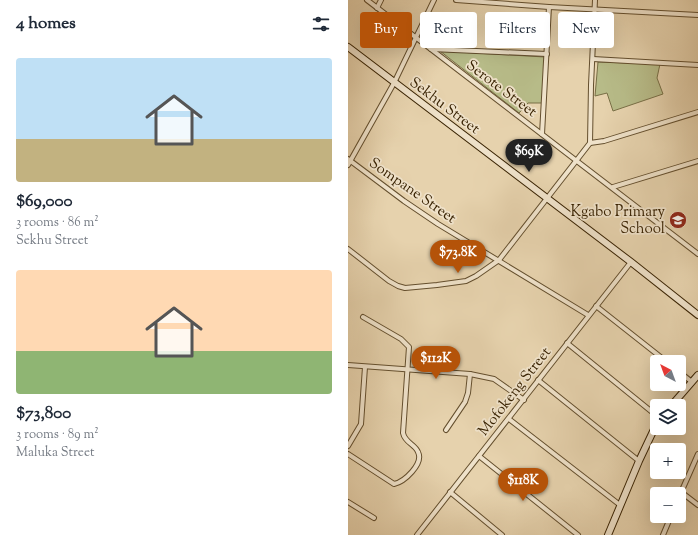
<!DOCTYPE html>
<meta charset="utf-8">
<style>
body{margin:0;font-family:"Sorts Mill Goudy",serif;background:#f2f2f3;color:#1f2937;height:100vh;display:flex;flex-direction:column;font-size:15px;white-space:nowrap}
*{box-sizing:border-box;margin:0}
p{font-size:13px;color:#747a83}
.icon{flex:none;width:22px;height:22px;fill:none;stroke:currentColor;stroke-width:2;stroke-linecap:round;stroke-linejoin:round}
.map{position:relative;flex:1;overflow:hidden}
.drawer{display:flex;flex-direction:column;background:#fff;width:348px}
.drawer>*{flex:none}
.banner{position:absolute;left:12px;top:12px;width:278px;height:36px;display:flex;gap:8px}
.needle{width:26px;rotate:319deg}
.fabs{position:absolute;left:302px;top:355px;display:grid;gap:8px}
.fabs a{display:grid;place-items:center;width:36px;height:36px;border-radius:4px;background:#fff;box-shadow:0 4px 16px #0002;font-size:20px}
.price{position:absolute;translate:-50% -34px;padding:0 9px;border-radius:14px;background:#b45309;color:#fff;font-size:13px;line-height:26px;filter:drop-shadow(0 1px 2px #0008)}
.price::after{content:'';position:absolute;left:50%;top:24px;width:12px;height:9px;margin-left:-6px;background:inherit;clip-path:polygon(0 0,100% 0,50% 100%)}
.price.on{background:#222;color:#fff}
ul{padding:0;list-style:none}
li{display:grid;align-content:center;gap:8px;height:212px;padding:0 16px}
li span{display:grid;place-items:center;height:124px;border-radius:4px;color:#555}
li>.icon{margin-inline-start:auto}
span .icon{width:72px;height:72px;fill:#fffc;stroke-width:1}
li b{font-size:17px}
h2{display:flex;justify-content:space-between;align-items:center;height:48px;padding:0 16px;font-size:17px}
.pill{padding:0 14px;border-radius:4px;background:#fff;box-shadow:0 4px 16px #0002;font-size:14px;line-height:36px}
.pill.on{background:#b45309;color:#fff}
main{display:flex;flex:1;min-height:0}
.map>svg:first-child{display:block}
.green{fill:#b7bb88;stroke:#786f46}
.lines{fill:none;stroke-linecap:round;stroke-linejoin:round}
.street-casing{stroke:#644f2e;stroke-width:6}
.secondary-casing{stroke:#392303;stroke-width:8}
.street{stroke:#efe2ca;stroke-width:4}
.secondary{stroke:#efe2ca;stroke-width:6}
.labels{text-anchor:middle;stroke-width:3.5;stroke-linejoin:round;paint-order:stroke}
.street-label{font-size:15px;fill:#392303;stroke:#efe2ca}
.poi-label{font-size:15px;fill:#392303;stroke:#efe2ca;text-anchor:end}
</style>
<main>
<section class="drawer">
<h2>4 homes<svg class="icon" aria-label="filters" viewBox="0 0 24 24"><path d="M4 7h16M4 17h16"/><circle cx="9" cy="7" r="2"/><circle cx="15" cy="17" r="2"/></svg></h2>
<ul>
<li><span style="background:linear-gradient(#bfe0f5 65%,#c2b280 0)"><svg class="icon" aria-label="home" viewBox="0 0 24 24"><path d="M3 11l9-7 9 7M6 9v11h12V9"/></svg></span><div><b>$69,000</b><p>3 rooms · 86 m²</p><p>Sekhu Street</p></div></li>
<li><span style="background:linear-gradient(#ffd9b3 65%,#8fb573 0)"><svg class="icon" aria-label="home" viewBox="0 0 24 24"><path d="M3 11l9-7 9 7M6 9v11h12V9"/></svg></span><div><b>$73,800</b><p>3 rooms · 89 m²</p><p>Maluka Street</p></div></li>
</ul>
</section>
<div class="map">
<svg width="350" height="535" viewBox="0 0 350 535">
<rect width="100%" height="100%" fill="#e6d2ad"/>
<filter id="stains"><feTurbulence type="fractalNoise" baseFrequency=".005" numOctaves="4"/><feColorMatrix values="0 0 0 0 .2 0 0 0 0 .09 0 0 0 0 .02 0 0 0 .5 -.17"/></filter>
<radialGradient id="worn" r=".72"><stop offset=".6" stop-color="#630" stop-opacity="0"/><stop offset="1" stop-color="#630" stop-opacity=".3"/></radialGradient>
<!-- green -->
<g class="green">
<polygon points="92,51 197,57 194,103 180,103 171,113"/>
<polygon points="250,62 312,64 309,78 315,94 265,111 259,93 247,96"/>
</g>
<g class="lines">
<defs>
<g id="street">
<polyline points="19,0 350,254"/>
<polyline points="108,0 201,7 350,15"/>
<polyline points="29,8 33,0"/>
<polyline points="83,49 199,54"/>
<polyline points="245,59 350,65"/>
<polyline points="194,134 201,7"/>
<polyline points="242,143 256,141 350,112"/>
<polyline points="0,159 56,201 90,224 240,315"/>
<polyline points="0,165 46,83 86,0"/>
<polyline points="265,187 350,161"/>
<polyline points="0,249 41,281 50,286 57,288 89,285 118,281 128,276 151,260 242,143 243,85 247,0"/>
<polyline points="248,306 319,362"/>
<polyline points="219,343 309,416"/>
<polyline points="0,365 122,374 146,379 176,400"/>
<polyline points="331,372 344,382"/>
<polyline points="190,380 291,461"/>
<polyline points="161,419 272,505"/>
<polyline points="98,430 117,402 120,393 122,374"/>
<polyline points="0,446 13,424 17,367"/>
<path d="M 0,454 L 46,484 C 56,482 76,464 70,452 C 67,444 57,443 55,433 L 61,347 L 53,339 L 15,317"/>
<polyline points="131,456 230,535"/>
<polyline points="102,492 154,535"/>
<polyline points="333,492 350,505"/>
<polyline points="331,497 350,454"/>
<polyline points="0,502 26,518"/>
<polyline points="69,535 283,262"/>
<polyline points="315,535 323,516"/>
</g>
<g id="secondary">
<polyline points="0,47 283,262 350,315"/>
<polyline points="323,406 350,375"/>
<polyline points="260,535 291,461 309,423"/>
</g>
</defs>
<!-- street casing -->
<use href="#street" class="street-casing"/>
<!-- secondary casing -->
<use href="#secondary" class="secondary-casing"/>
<!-- street -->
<use href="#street" class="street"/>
<!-- secondary -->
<use href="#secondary" class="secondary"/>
</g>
<!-- icons -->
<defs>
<symbol id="school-disc" viewBox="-11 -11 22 22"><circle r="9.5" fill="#8f2418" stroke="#efe2ca"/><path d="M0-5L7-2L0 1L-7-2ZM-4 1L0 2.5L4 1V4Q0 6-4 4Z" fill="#fff"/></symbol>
</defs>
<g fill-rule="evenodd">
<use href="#school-disc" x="320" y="210" width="20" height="20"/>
</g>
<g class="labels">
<!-- street labels -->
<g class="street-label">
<text transform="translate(154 88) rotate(37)" y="5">Serote Street</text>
<text transform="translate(97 105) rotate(37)" y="5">Sekhu Street</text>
<text transform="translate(65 190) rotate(35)" y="5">Sompane Street</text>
<text transform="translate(166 391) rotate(-52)" y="5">Mofokeng Street</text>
</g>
<!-- poi labels -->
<g class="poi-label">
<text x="317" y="216">Kgabo Primary<tspan x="317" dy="17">School</tspan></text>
</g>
</g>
<rect width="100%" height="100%" filter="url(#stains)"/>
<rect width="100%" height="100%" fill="url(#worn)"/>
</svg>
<div class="fabs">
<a><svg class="needle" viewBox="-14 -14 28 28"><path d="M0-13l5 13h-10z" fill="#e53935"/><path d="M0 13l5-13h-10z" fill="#747a83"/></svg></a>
<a><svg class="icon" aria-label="layers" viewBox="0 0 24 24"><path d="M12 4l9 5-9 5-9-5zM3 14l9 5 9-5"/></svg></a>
<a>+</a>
<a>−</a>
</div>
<b class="price on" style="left:181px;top:173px">$69K</b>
<b class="price" style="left:110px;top:274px">$73.8K</b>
<b class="price" style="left:88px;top:380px">$112K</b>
<b class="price" style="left:175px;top:502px">$118K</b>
<div class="banner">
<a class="pill on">Buy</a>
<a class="pill">Rent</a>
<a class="pill">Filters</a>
<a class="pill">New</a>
</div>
</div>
</main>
